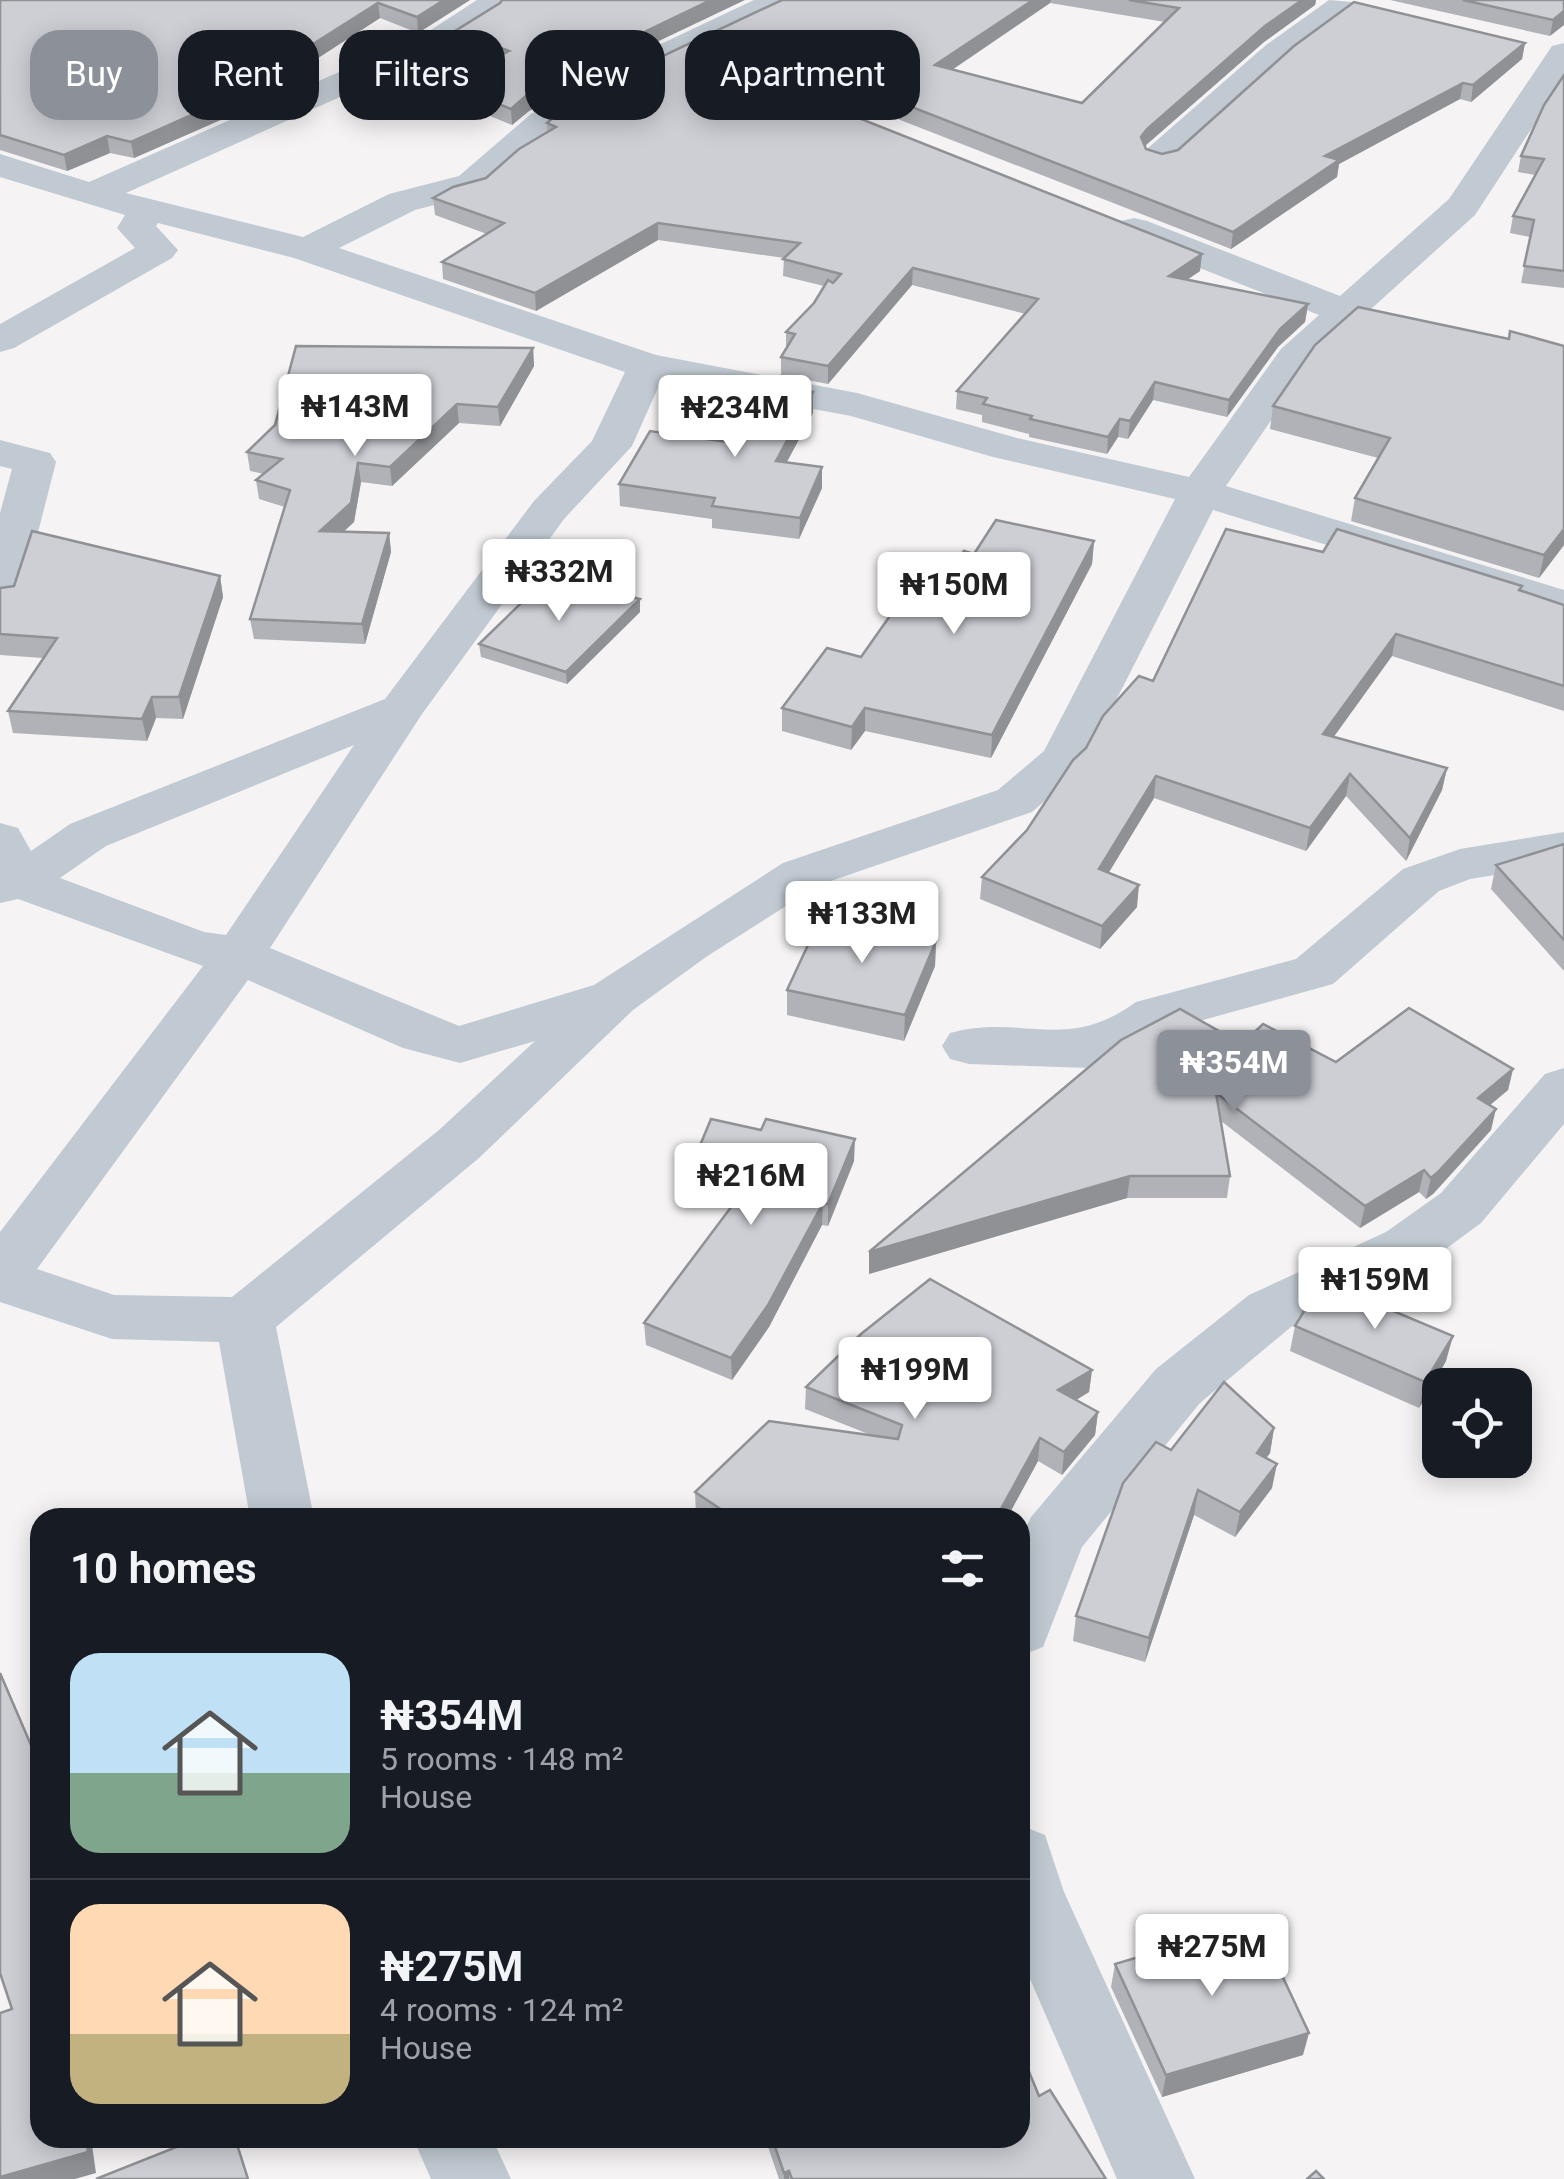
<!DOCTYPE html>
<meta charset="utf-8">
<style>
body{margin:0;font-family:Roboto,sans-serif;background:#20242c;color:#f1f3f6;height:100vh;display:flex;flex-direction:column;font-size:38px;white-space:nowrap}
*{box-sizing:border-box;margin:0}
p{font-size:32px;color:#9ea1a6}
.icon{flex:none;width:55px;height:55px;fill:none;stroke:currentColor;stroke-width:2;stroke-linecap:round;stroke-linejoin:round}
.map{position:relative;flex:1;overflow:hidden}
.panel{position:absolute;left:30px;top:1508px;width:1000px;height:640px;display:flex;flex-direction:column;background:#171b24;border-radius:30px;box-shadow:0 5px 25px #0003}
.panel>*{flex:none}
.hud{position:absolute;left:30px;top:30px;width:1000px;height:90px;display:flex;gap:20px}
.tools{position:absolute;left:1422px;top:1368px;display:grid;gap:20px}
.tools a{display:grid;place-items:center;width:110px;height:110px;border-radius:20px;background:#171b24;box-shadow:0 5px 25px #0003;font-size:50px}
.price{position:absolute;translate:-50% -85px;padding:0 22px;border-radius:10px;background:#fff;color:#222;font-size:32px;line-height:65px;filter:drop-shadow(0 2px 5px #0008)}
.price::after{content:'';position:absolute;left:50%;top:60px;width:30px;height:22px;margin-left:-15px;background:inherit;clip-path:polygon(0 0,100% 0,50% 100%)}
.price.on{background:#8c9099;color:#fff}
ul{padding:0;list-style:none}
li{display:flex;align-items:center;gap:30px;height:250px;padding:0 40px}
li+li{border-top:2px solid #363941}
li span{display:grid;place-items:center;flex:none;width:280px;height:200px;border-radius:30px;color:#555}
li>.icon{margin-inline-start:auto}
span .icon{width:120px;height:120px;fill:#fffc;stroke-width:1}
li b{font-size:42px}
h2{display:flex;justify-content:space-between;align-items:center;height:120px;padding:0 40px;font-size:42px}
.chip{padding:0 35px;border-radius:30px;background:#171b24;box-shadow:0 5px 25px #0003;font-size:35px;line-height:90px}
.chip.on{background:#8c9099;color:#fff}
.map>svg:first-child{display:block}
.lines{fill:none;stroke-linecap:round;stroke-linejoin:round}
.minor{fill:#c1cad2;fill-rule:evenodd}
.wall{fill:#b0b2b7;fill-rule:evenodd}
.shaded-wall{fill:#909195}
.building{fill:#cdcfd5;stroke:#909195;stroke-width:2.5}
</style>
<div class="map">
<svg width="1564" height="2179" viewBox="0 0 1564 2179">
<rect width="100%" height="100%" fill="#f5f3f3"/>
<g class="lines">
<!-- minor -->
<g class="minor">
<path d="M 477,0 L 510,0 L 499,16 L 447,49 L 126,193 L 303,237 L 389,194 L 459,176 L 531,114 L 644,52 L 754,0 L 796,0 L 792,7 L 668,66 L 555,128 L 485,192 L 415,210 L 339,248 L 656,355 L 857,393 L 1017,438 L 1189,477 L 1281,349 L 1319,315 L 1121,237 L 1115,229 L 1121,221 L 1134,218 L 1147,221 L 1340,296 L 1449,199 L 1552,46 L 1564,43 L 1564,79 L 1475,215 L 1309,365 L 1226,486 L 1564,590 L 1564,618 L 1213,510 L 1081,769 L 1032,812 L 819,885 L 706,957 L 633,1010 L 479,1158 L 276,1327 L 314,1518 L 250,1518 L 219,1342 L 112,1339 L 0,1302 L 0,1232 L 203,966 L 18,899 L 0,903 L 0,823 L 18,828 L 31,851 L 70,824 L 385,699 L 534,501 L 592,441 L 625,372 L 294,258 L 158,223 L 156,226 L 178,250 L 172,258 L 14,348 L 0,352 L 0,324 L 135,248 L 117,228 L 125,215 L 0,177 L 0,154 L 89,182 L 423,35 ZM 661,381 L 851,416 L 993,457 L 1175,499 L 1044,751 L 998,790 L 783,863 L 594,985 L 459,1026 L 270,948 L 422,714 L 564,519 L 632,446 ZM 354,745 L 226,935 L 204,932 L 60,878 L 106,846 ZM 248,980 L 403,1048 L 460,1063 L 535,1041 L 439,1130 L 232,1297 L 114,1295 L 37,1269 Z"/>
<polygon points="1329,0 1362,3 1290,59 1174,164 1161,167 1148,164 1143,156 1148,148 1266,45"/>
<polygon points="0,440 50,453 56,462 22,595 16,605 0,608 0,513 12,469 0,466"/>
<path d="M 1564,832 L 1564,864 L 1470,879 L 1439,891 L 1333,984 L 1174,1028 C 1148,1047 1119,1059 1089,1068 L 969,1064 L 950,1059 L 942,1046 L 950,1033 C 1022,1013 1065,1054 1136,1002 L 1296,959 L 1403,869 L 1460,849 Z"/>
<polygon points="1564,1068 1564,1124 1481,1223 1428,1262 1291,1327 1200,1403 1082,1547 1043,1647 1020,1656 1020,1540 1031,1517 1156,1369 1249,1295 1386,1232 1441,1193 1545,1074"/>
<polygon points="1020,1825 1045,1835 1064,1892 1195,2179 1117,2179 1020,1956"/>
<polygon points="413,2138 492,2138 511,2179 431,2179"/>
</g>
</g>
<!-- wall -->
<g class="wall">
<polygon points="0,0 470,0 418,33 380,18 225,118 134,158 110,153 67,171 0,150"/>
<path d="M 782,0 L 1316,0 L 1315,5 L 1264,42 L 1145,146 L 1146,149 L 1162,154 L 1525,43 L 1522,59 L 1471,102 L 1460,99 L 1339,164 L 1337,177 L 1231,249 L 844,98 L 830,94 L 816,99 L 818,102 L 1200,271 L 1187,280 L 1308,304 L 1305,322 L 1278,347 L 1227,417 L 1153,400 L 1128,439 L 1118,437 L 1107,454 L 1029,437 L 1029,434 L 982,422 L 982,415 L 956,409 L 957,391 L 1026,314 L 912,285 L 828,384 L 781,375 L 781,357 L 786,348 L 786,332 L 814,303 L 824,286 L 783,276 L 784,258 L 658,240 L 536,311 L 443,279 L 442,262 L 487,234 L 435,215 L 433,198 L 486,178 L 547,132 L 547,123 ZM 1050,3 L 1165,22 L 1082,103 L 952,70 Z"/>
<polygon points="1390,0 1564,0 1550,36"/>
<polygon points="500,3 642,49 529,111 512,125 444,97 443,81 490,60 457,47 455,31"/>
<polygon points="1564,75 1564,288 1521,283 1530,237 1510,233 1513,216 1535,175 1518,172 1521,156"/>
<polygon points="1509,339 1564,346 1564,545 1539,578 1351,521 1355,498 1378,458 1270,429 1273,406"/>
<polygon points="533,348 534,366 500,426 459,423 392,486 361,482 354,522 343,532 389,533 391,552 365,644 254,639 250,619 285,507 259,499 256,480 264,474 250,471 247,452 275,425"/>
<polygon points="813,392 813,413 787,462 822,488 799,539 712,528 712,519 620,506 619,484 727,442"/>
<polygon points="1094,541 1092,564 991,758 865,731 851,750 782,731 782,708 861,657 938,581 974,554"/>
<polygon points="1323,552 1521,591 1564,605 1564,711 1392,656 1334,736 1447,768 1442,790 1406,861 1346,796 1306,851 1154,798 1109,872 1137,907 1100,949 980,899 982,877 1027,830 1086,748 1153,681"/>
<polygon points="220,576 223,597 183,719 156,718 147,741 13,733 8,711 43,658 0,655 0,588"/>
<polygon points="640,612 567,684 481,657 479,644"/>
<polygon points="1564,844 1564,971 1491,889 1496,865"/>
<polygon points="936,941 935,966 904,1041 787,1015 787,990"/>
<polygon points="1242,1044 1336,1062 1513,1069 1508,1090 1490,1105 1491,1130 1433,1194 1426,1199 1419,1192 1360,1228 1221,1121 1230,1176 1227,1198 1127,1198 869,1274"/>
<polygon points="854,1161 828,1226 822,1225 769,1327 732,1380 646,1345 644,1323 735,1202 690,1194 689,1172"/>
<polygon points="1295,1326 1446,1361 1419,1408 1290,1351"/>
<polygon points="1092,1370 1089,1392 1076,1400 1098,1412 1095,1435 1062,1475 1038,1461 1007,1518 700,1518 696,1515 695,1492 871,1435 805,1409 806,1387"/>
<polygon points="1274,1428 1270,1453 1266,1458 1272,1488 1235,1537 1194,1515 1145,1662 1073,1641 1076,1616 1171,1450"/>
<polygon points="1115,1964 1303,2055 1162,2097 1111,1987"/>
<polygon points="1039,2096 1106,2179 779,2179 765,2138 1020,2138"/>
</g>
<!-- shaded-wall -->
<g class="shaded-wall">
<polygon points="444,0 470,0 418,33 417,17"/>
<polygon points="711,0 745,0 642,49 529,111 512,125 511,109 528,94 642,33"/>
<polygon points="1033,0 1051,0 1050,3 934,82 935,65"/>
<polygon points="1302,0 1316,0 1315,5 1264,42 1146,145 1140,154 1141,137 1147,129 1265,26"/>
<polygon points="378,3 380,18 225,118 134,158 131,142"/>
<polygon points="1564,11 1564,25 1550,36 1553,20"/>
<polygon points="1525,43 1522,59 1471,102 1473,85"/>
<polygon points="830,78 830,94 816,99 810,92 816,83"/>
<polygon points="1463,83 1460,99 1339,164 1337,177 1231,249 1233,232 1325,156"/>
<polygon points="107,136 110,153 67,171 64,155"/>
<polygon points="658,223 658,240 536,311 535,293"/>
<polygon points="1202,254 1200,271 1167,293 1169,276"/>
<polygon points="913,268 912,285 828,384 828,366"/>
<polygon points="1308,304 1305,322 1278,347 1227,417 1229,400 1280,329"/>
<polygon points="533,348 534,366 500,426 498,407"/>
<polygon points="1155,382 1153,400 1128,439 1130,421"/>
<polygon points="813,392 813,413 776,482 776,461"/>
<polygon points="457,404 459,423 392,486 390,467"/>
<polygon points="1120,419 1118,437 1107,454 1108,437"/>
<polygon points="358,463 361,482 354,522 323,551 320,531"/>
<polygon points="822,467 822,488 799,539 800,518"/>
<polygon points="1564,529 1564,545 1539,578 1544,555"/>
<polygon points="389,533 391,552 365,644 362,624"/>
<polygon points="1094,541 1092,564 991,758 992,735"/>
<polygon points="220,576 223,597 183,719 179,697"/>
<polygon points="640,599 640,612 567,684 566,672"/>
<polygon points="1396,634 1392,656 1320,756 1323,734"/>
<polygon points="152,697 156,718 147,741 142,719"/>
<polygon points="865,708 865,731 851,750 852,727"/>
<polygon points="1447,768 1442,790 1406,861 1410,838"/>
<polygon points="1350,774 1346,796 1306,851 1310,828"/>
<polygon points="1156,776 1154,798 1097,892 1099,869"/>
<polygon points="1139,885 1137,907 1100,949 1102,926"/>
<polygon points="936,941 935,966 904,1041 905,1015"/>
<polygon points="1513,1069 1508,1090 1472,1120 1478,1098"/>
<polygon points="1496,1109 1491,1130 1433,1194 1426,1199 1431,1178"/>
<polygon points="855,1139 854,1161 828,1226 828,1204"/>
<polygon points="1424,1170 1419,1192 1360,1228 1365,1206"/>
<polygon points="1130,1176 1127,1198 869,1274 869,1252"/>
<polygon points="823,1203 822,1225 769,1327 732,1380 731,1358"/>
<polygon points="1453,1336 1446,1361 1419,1408 1425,1382"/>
<polygon points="1092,1370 1089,1392 1055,1413 1058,1390"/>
<polygon points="1098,1412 1095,1435 1062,1475 1064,1452"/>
<polygon points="1274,1428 1270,1453 1252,1478 1257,1453"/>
<polygon points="1040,1438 1038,1461 1007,1518 996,1518"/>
<polygon points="1277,1464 1272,1488 1235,1537 1240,1512"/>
<polygon points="1198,1490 1194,1515 1145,1662 1149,1638"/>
<polygon points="1309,2033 1303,2055 1162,2097 1166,2075"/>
<polygon points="86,2138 91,2138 96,2173 75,2179 0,2179 0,2177"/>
<polygon points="789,2171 789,2179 784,2179 784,2173"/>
</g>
<!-- building -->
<g class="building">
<polygon points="0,0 444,0 417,17 378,3 223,101 131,142 107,136 64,155 0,135"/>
<polygon points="502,0 711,0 642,33 528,94 511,109 443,81 509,51 455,31 500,3"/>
<polygon points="782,0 1033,0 935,65 1082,103 1179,8 1129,0 1302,0 1265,26 1147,129 1141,137 1146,149 1162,154 1178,150 1294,46 1354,2 1525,43 1473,85 1463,83 1325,156 1339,160 1233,232 845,81 830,78 816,83 810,92 818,102 1202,254 1169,276 1308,304 1280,329 1229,400 1155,382 1130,421 1120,419 1108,437 1030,419 1032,416 983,404 987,398 957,391 1038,299 913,268 828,366 781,357 795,334 786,332 814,303 828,280 833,283 841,274 783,259 800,243 658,223 535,293 442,262 504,223 433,198 453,187 486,178 519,149 556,127 547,123 556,115 669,53"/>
<polygon points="1463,0 1564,0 1564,11 1553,20"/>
<polygon points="1564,75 1564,271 1524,266 1534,220 1513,216 1544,159 1521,156 1544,105"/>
<polygon points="1358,307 1509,339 1510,331 1564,346 1564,529 1544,555 1355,498 1390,438 1273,406 1315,345"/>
<polygon points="296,346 533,348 498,407 457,404 390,467 358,463 351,503 320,531 389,533 362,624 250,619 290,490 256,480 282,459 247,452 275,425"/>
<polygon points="763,382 813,392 776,461 822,467 800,518 712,506 715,498 619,484 650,431 727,442"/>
<polygon points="996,520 1094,541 992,735 865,708 852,727 782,708 827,648 861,657 918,576 938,581 964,551 974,554"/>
<polygon points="1226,529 1323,552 1337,529 1522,586 1519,590 1564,605 1564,686 1396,634 1323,734 1447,768 1410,838 1350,774 1310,828 1156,776 1099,869 1139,885 1102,926 982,877 1027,830 1073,760 1086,748 1103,716 1139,676 1153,681"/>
<polygon points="32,531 220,576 179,697 152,697 142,719 8,711 57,638 0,634 0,588 14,586"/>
<polygon points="547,578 640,599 566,672 479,644"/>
<polygon points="1564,844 1564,940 1496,865"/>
<polygon points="821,917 936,941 905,1015 787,990"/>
<polygon points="1409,1008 1513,1069 1478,1098 1496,1109 1438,1172 1431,1178 1424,1170 1365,1206 1216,1093 1230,1176 1130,1176 869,1252 1121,1040 1180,1009 1242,1044 1263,1024 1336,1062"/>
<polygon points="711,1119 761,1130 766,1119 855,1139 828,1204 823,1203 768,1305 731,1358 644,1323 750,1182 689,1172"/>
<polygon points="930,1279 1092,1370 1058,1390 1098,1412 1064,1452 1040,1438 996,1518 734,1518 695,1492 769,1421 898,1439 902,1425 806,1387 861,1334"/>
<polygon points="1336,1287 1453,1336 1425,1382 1295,1326 1312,1298"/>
<polygon points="1224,1382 1274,1428 1257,1453 1277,1464 1240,1512 1198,1490 1149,1638 1076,1616 1123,1483 1156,1442 1171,1450"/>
<polygon points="0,1673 40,1766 40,2138 86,2138 88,2152 0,2177 0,2013 12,2009 0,1973"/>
<polygon points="1257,1922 1309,2033 1166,2075 1115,1964"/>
<polygon points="1020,2050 1039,2096 1050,2090 1106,2179 792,2179 789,2171 784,2173 772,2138 1020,2138"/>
<polygon points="199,2138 235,2138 248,2179 96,2179"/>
<polygon points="1316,2171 1324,2179 1307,2179"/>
</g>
</svg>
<div class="tools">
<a><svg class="icon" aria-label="locate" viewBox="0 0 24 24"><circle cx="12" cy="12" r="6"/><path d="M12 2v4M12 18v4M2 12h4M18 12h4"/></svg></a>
</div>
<b class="price" style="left:355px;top:459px">₦143M</b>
<b class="price" style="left:735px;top:460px">₦234M</b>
<b class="price" style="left:559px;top:624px">₦332M</b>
<b class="price" style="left:954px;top:637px">₦150M</b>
<b class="price" style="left:862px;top:966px">₦133M</b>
<b class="price on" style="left:1234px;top:1115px">₦354M</b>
<b class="price" style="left:751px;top:1228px">₦216M</b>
<b class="price" style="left:1375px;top:1332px">₦159M</b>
<b class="price" style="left:915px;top:1422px">₦199M</b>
<b class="price" style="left:1212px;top:1999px">₦275M</b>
<div class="hud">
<a class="chip on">Buy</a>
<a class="chip">Rent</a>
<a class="chip">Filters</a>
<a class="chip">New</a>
<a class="chip">Apartment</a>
</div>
<section class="panel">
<h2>10 homes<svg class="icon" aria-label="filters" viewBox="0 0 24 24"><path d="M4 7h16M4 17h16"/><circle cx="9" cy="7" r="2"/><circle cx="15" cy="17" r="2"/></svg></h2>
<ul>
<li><span style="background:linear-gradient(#bfe0f5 60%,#7fa58c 0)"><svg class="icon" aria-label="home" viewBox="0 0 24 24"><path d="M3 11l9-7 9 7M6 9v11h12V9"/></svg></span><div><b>₦354M</b><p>5 rooms · 148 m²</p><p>House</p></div></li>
<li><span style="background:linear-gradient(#ffd9b3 65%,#c2b280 0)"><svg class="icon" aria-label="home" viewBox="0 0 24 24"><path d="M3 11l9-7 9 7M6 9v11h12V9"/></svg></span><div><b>₦275M</b><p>4 rooms · 124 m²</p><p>House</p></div></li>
</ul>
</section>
</div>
